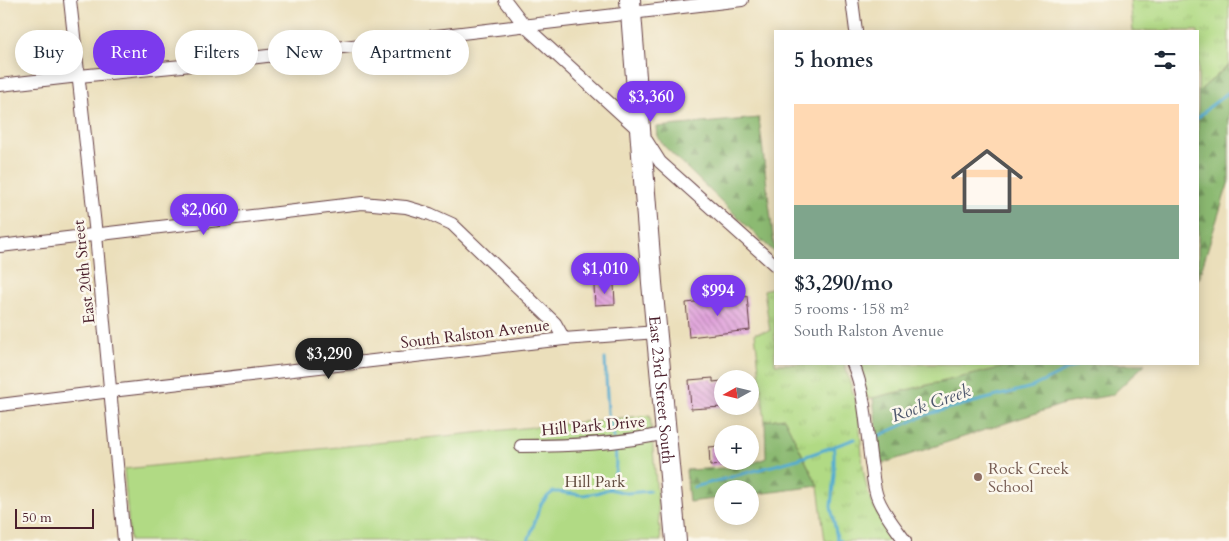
<!DOCTYPE html>
<meta charset="utf-8">
<style>
body{margin:0;font-family:Cardo,serif;background:#f6f6f7;color:#1f2937;height:100vh;display:flex;flex-direction:column;font-size:19px;white-space:nowrap}
*{box-sizing:border-box;margin:0}
p{font-size:16px;color:#747a83}
.icon{flex:none;width:28px;height:28px;fill:none;stroke:currentColor;stroke-width:2;stroke-linecap:round;stroke-linejoin:round}
.map{position:relative;flex:1;overflow:hidden}
.details{position:absolute;left:774px;top:30px;width:425px;height:335px;display:flex;flex-direction:column;background:#fff;border-radius:0px;box-shadow:0 2px 12px #0003}
.details>*{flex:none}
.banner{position:absolute;left:15px;top:30px;width:475px;height:45px;display:flex;gap:10px}
.needle{width:32px;rotate:262deg}
.fabs{position:absolute;left:714px;top:370px;display:grid;gap:10px}
.fabs a{display:grid;place-items:center;width:45px;height:45px;border-radius:50%;background:#fff;box-shadow:0 2px 12px #0003;font-size:25px}
.scale{position:absolute;left:15px;bottom:12px;width:79px;box-sizing:border-box;padding-left:5px;border:2px solid #4a1f2b;border-top:0;font-size:14px;line-height:18px;white-space:nowrap;color:#4a1f2b;-webkit-text-stroke:4px #fbf7ec;paint-order:stroke}
.price{position:absolute;translate:-50% -42px;padding:0 11px;border-radius:18px;background:#7c3aed;color:#fff;font-size:16px;line-height:32px;filter:drop-shadow(0 1px 2px #0008)}
.price::after{content:'';position:absolute;left:50%;top:30px;width:15px;height:11px;margin-left:-8px;background:inherit;clip-path:polygon(0 0,100% 0,50% 100%)}
.price.on{background:#222;color:#fff}
ul{padding:0;list-style:none}
li{display:grid;align-content:center;gap:10px;height:265px;padding:0 20px}
li+li{border-top:1px solid #e0e1e3}
li span{display:grid;place-items:center;height:155px;border-radius:0px;color:#555}
li>.icon{margin-inline-start:auto}
span .icon{width:90px;height:90px;fill:#fffc;stroke-width:1}
li b{font-size:21px}
h2{display:flex;justify-content:space-between;align-items:center;height:60px;padding:0 20px;font-size:21px}
.tag{padding:0 18px;border-radius:22px;background:#fff;box-shadow:0 2px 12px #0003;font-size:18px;line-height:45px}
.tag.on{background:#7c3aed;color:#fff}
.map>svg:first-child{display:block}
.grass{fill:url(#grass-tufts);stroke:#7e7c58}
.forest{fill:url(#forest-firs);stroke:#6b6c4e}
.park{fill:#b1da84;stroke:#7e7c58}
.lines{fill:none;stroke-linecap:round;stroke-linejoin:round}
.stream{stroke:#53acd1;stroke-width:3}
.building{fill:url(#building-back-hatch)}
.street-casing{stroke:#623c41;stroke-width:14}
.primary-casing{stroke:#623c41;stroke-width:22}
.street{stroke:#fff;stroke-width:12}
.primary{stroke:#fff;stroke-width:20}
.education-dot{fill:#8d6e63;stroke:#fbf7ec;stroke-width:2}
.labels{text-anchor:middle;stroke-width:5;stroke-linejoin:round;paint-order:stroke}
.street-label{font-size:16px;fill:#4a1f2b;stroke:#fbf7ec}
.education-label{font-size:16px;fill:#785e54;stroke:#fbf7ec;text-anchor:start}
.park-label{font-size:16px;fill:#644e41;stroke:#fbf7ec}
.water-label{font-size:18px;font-style:italic;fill:#4e576d;stroke:#fbf7ec}
</style>
<div class="map">
<svg width="1229" height="541" viewBox="0 0 1229 541">
<defs>
<pattern id="grass-tufts" width="24" height="20" patternUnits="userSpaceOnUse" patternTransform="scale(1.25)"><rect width="24" height="20" fill="#b1da84"/><path d="M3 7l-1-3M5 7V3M7 7l1-3M15 17l-1-3M17 17v-4M19 17l1-3" fill="none" stroke="#9abb72"/></pattern>
<pattern id="forest-firs" width="22" height="20" patternUnits="userSpaceOnUse" patternTransform="scale(1.25)"><rect width="22" height="20" fill="#8cba72"/><path d="M5 1l3.5 6h-7zM16 11l3.5 6h-7z" fill="#74975e"/></pattern>
<pattern id="building-back-hatch" width="6" height="6" patternUnits="userSpaceOnUse" patternTransform="scale(1.25)"><rect width="6" height="6" fill="#e0a3db"/><path d="M-1 5l2 2M0 0l6 6M5-1l2 2" fill="none" stroke="#b884b2"/></pattern>
</defs>
<rect width="100%" height="100%" fill="#fbf7ec"/>
<filter id="ink" filterUnits="userSpaceOnUse"><feTurbulence type="fractalNoise" baseFrequency=".02" numOctaves="2"/><feDisplacementMap in="SourceGraphic" scale="10" xChannelSelector="R" yChannelSelector="G"/><feConvolveMatrix kernelMatrix="1 2 1 2 8 2 1 2 1" color-interpolation-filters="sRGB"/></filter>
<filter id="wash" filterUnits="userSpaceOnUse"><feTurbulence type="fractalNoise" baseFrequency=".0096" numOctaves="4" result="noise"/><feDisplacementMap in="SourceGraphic" scale="20" xChannelSelector="R" yChannelSelector="G"/><feGaussianBlur stdDeviation="1.12" result="paint"/><feColorMatrix in="noise" values="0 0 0 0 0 0 0 0 0 0 0 0 0 0 0 0 0 1.4 0 .05"/><feComposite in="paint" operator="in"/></filter>
<g filter="url(#wash)">
<rect width="100%" height="100%" fill="#ebdfbb"/>
<!-- grass -->
<g class="grass">
<polygon points="1130,0 1229,0 1229,65 1198,92 1198,31 1133,31"/>
<path d="M 775,287 L 775,364 L 844,364 C 850,382 856,400 859,419 C 862,443 861,469 868,492 C 874,511 886,526 898,541 L 825,541 L 818,486 L 784,418 L 765,421 L 755,333 L 770,331 L 764,290 Z"/>
</g>
<!-- forest -->
<g class="forest">
<polygon points="1229,65 1229,181 1198,280 1198,92"/>
<polygon points="759,118 775,253 663,145 658,137 657,127"/>
<polygon points="1017,364 1145,364 1112,395 1064,404 881,464 873,398"/>
<polygon points="784,418 818,486 750,495 750,489 722,489 722,498 689,502 686,470 743,467 766,458 765,421"/>
</g>
<!-- park -->
<g class="park">
<polygon points="853,364 1017,364 863,400"/>
<polygon points="650,415 661,541 130,541 124,469"/>
</g>
<g class="lines">
<!-- stream -->
<g class="stream">
<polyline points="1198,118 1208,108 1229,92"/>
<polyline points="605,359 608,413 614,438"/>
<polyline points="876,437 928,414 1032,387 1079,364"/>
<polyline points="834,447 834,474 831,507 837,538 841,541"/>
<polyline points="694,487 798,459 855,439"/>
<path d="M 609,489 C 618,473 616,462 615,444"/>
<polyline points="528,541 541,504 548,496 553,492 558,492 583,495 596,493 609,489 627,493 650,491"/>
</g>
</g>
<g id="blocks">
<!-- building -->
<g class="building">
<polygon points="614,284 615,304 595,305 594,286"/>
<polygon points="747,296 750,330 689,337 686,303"/>
<polygon points="713,378 713,382 722,381 722,407 691,409 689,380"/>
<polygon points="722,446 722,465 710,466 709,447"/>
</g>
</g>
</g>
<g filter="url(#ink)">
<use href="#blocks" fill-opacity="0" stroke="#623c41" stroke-width="1"/>
<g class="lines">
<defs>
<g id="street">
<polyline points="70,0 96,235 124,541"/>
<polyline points="505,0 525,26 641,132 660,162 775,265"/>
<polyline points="852,0 856,31"/>
<polyline points="0,85 79,76 182,66 742,0"/>
<polyline points="0,246 362,203 406,207 430,214 452,224 555,323 564,339"/>
<path d="M 853,364 C 867,397 866,434 872,469 C 873,479 874,490 878,499 C 884,514 896,528 905,541"/>
<polyline points="0,405 111,391 564,339 657,332"/>
<path d="M 521,446 C 570,446 619,444 666,433"/>
</g>
<g id="primary">
<path id="s1" d="M 630,0 L 652,283 L 676,541"/>
</g>
</defs>
<!-- street casing -->
<use href="#street" class="street-casing"/>
<!-- primary casing -->
<use href="#primary" class="primary-casing"/>
<!-- street -->
<use href="#street" class="street"/>
<!-- primary -->
<use href="#primary" class="primary"/>
</g>
</g>
<!-- markers -->
<circle class="education-dot" cx="978" cy="477" r="5"/>
<g class="labels">
<!-- street labels -->
<g class="street-label">
<text transform="translate(83 272) rotate(-96)" y="6">East 20th Street</text>
<text transform="translate(475 333) rotate(-7)" y="6">South Ralston Avenue</text>
<text dy="6" stroke="none"><textPath href="#s1" startOffset="391">East 23rd Street South</textPath></text>
<text transform="translate(593 425) rotate(-5)" y="6">Hill Park Drive</text>
</g>
<!-- education labels -->
<g class="education-label">
<text x="988" y="474">Rock Creek<tspan x="988" dy="18">School</tspan></text>
</g>
<!-- park labels -->
<g class="park-label">
<text x="595" y="487">Hill Park</text>
</g>
<!-- water labels -->
<g class="water-label">
<text transform="translate(931 403) rotate(-19)" y="6">Rock Creek</text>
</g>
</g>
</svg>
<div class="fabs">
<a><svg class="needle" viewBox="-14 -14 28 28"><path d="M0-13l5 13h-10z" fill="#e53935"/><path d="M0 13l5-13h-10z" fill="#747a83"/></svg></a>
<a>+</a>
<a>−</a>
</div>
<div class="scale">50 m</div>
<b class="price" style="left:651px;top:123px">$3,360</b>
<b class="price" style="left:204px;top:236px">$2,060</b>
<b class="price" style="left:605px;top:295px">$1,010</b>
<b class="price" style="left:718px;top:317px">$994</b>
<b class="price on" style="left:329px;top:380px">$3,290</b>
<div class="banner">
<a class="tag">Buy</a>
<a class="tag on">Rent</a>
<a class="tag">Filters</a>
<a class="tag">New</a>
<a class="tag">Apartment</a>
</div>
<section class="details">
<h2>5 homes<svg class="icon" aria-label="filters" viewBox="0 0 24 24"><path d="M4 7h16M4 17h16"/><circle cx="9" cy="7" r="2"/><circle cx="15" cy="17" r="2"/></svg></h2>
<ul>
<li><span style="background:linear-gradient(#ffd9b3 65%,#7fa58c 0)"><svg class="icon" aria-label="home" viewBox="0 0 24 24"><path d="M3 11l9-7 9 7M6 9v11h12V9"/></svg></span><div><b>$3,290/mo</b><p>5 rooms · 158 m²</p><p>South Ralston Avenue</p></div></li>
</ul>
</section>
</div>
